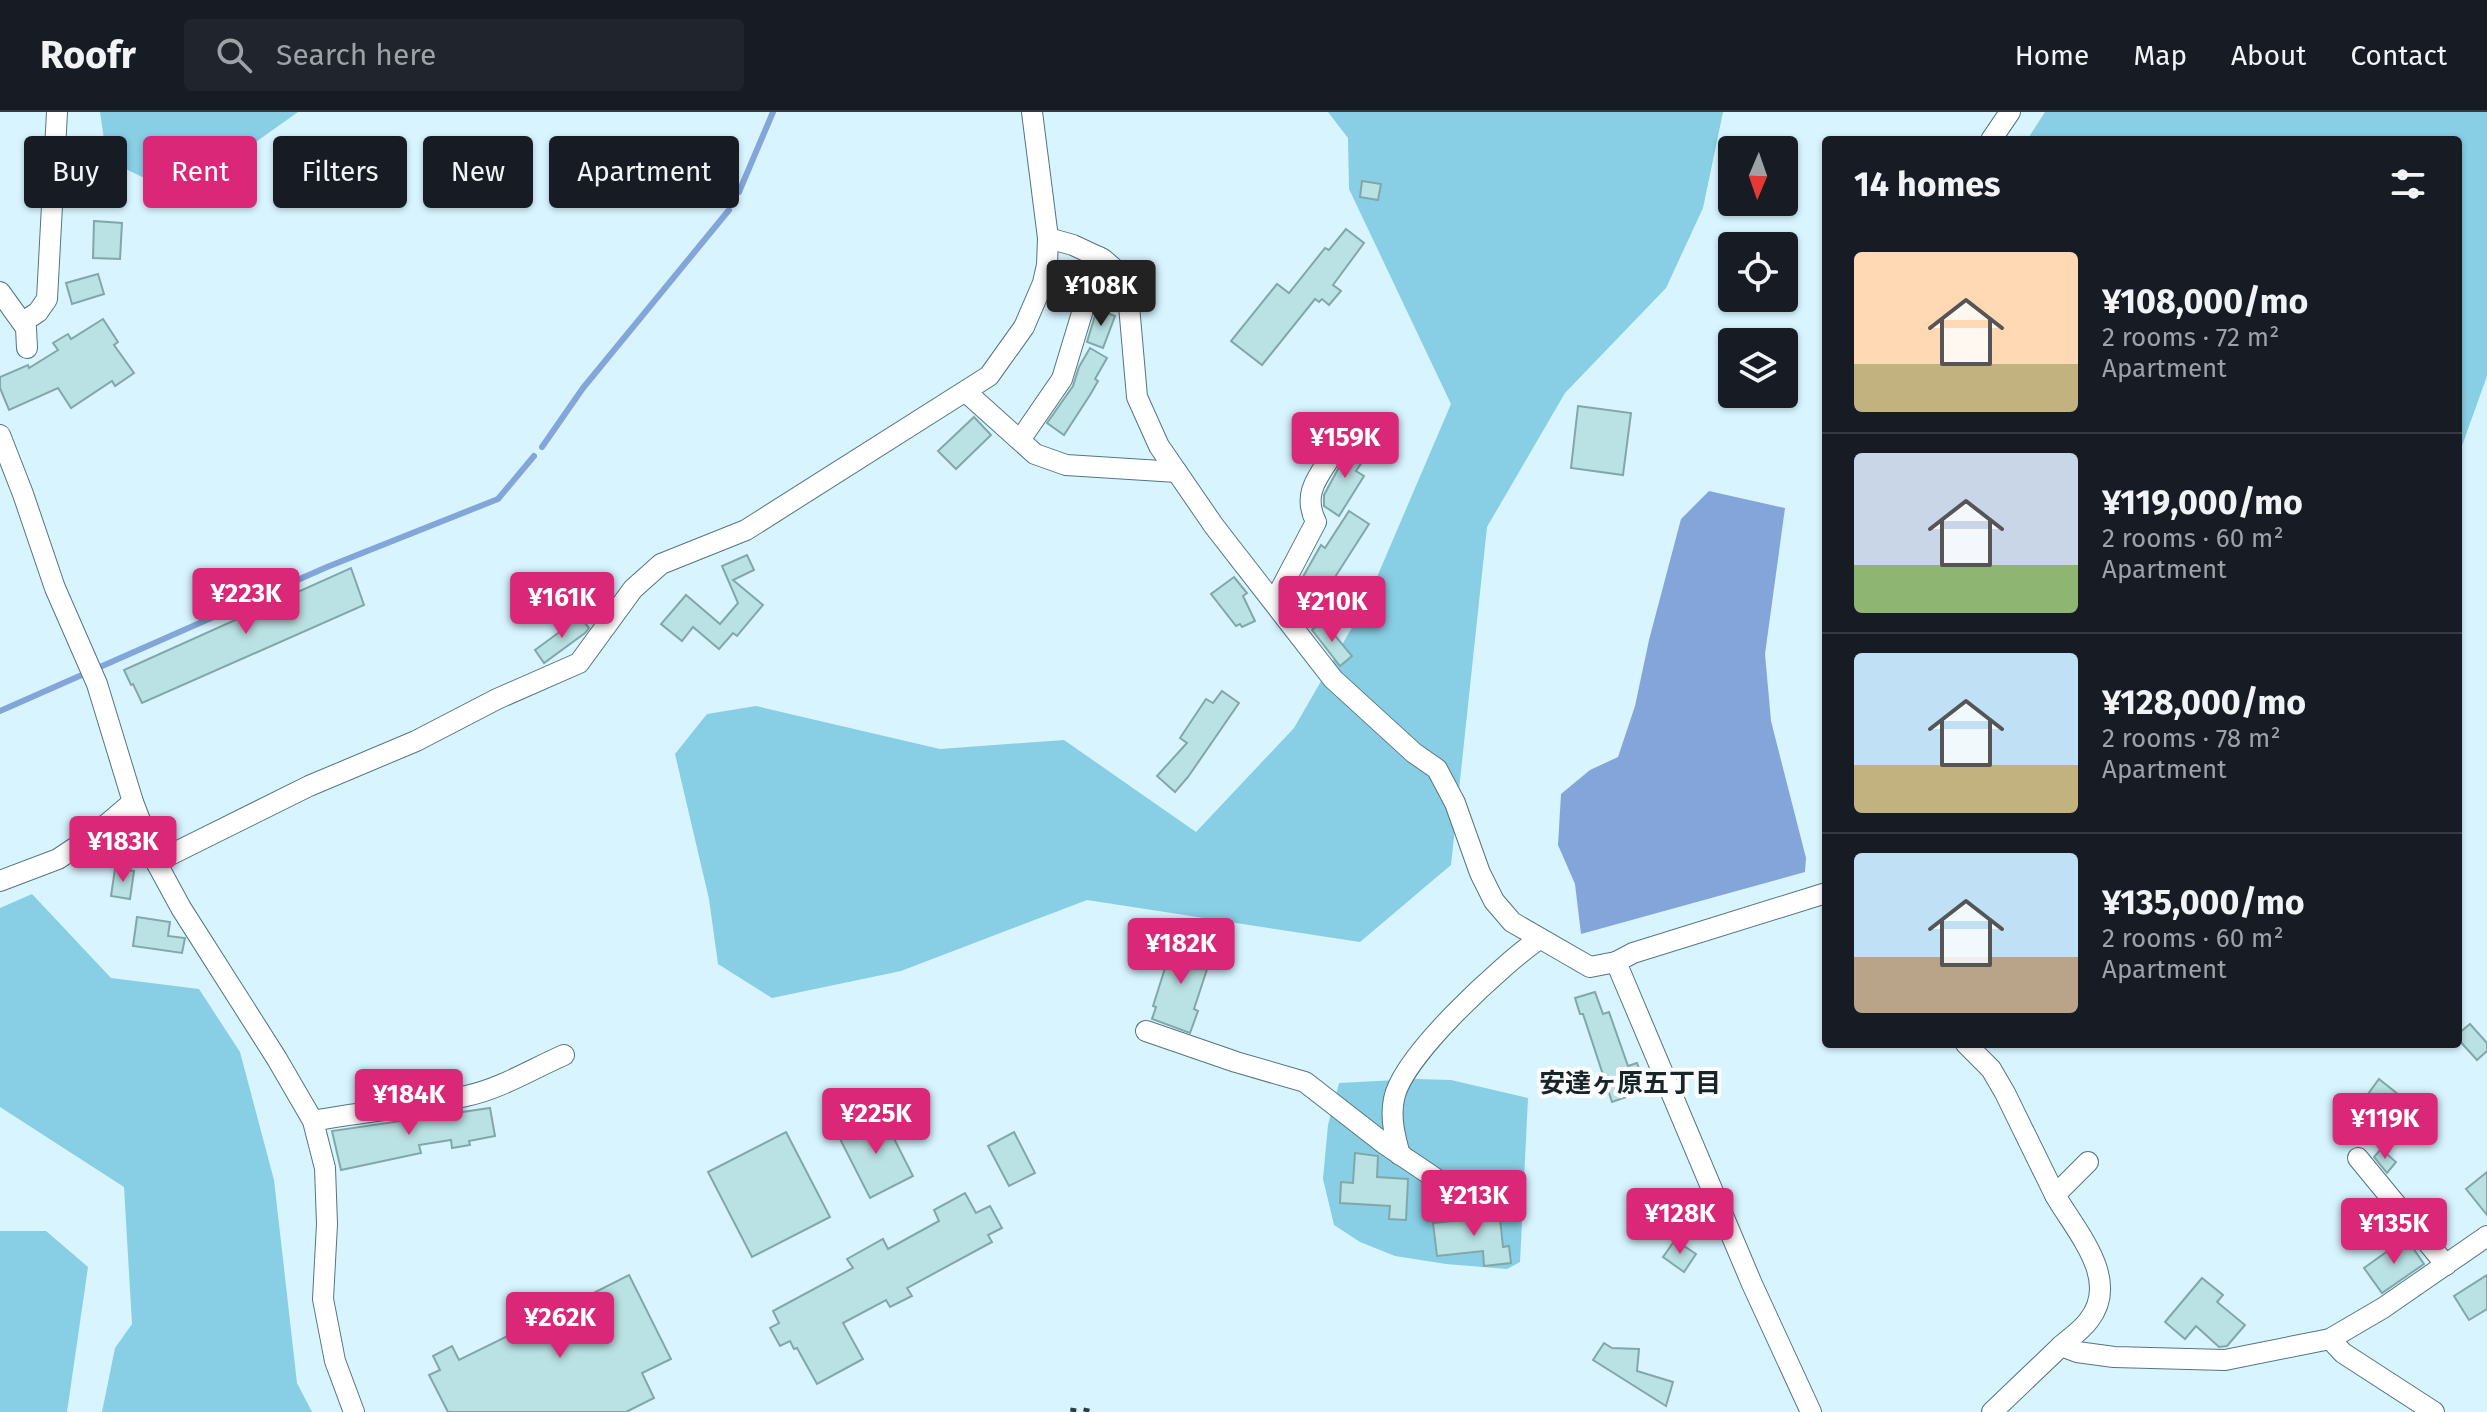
<!DOCTYPE html>
<meta charset="utf-8">
<style>
body{margin:0;font-family:"Fira Sans","Noto Sans JP",sans-serif;background:#20242c;color:#f1f3f6;height:100vh;display:flex;flex-direction:column;font-size:30px;white-space:nowrap}
*{box-sizing:border-box;margin:0}
p{font-size:26px;color:#9ea1a6}
.icon{flex:none;width:44px;height:44px;fill:none;stroke:currentColor;stroke-width:2;stroke-linecap:round;stroke-linejoin:round}
.map{position:relative;flex:1;overflow:hidden}
.details{position:absolute;left:1822px;top:24px;width:640px;height:912px;display:flex;flex-direction:column;background:#171b24;border-radius:8px;box-shadow:0 2px 6px #0004}
.details>*{flex:none}
.guide{position:absolute;left:24px;top:24px;width:760px;height:72px;display:flex;gap:16px}
.needle{width:52px;rotate:182deg}
.buttons{position:absolute;left:1718px;top:24px;display:grid;gap:16px}
.buttons a{display:grid;place-items:center;width:80px;height:80px;border-radius:8px;background:#171b24;box-shadow:0 2px 6px #0004;font-size:40px}
.price{position:absolute;translate:-50% -68px;padding:0 18px;border-radius:8px;background:#db2777;color:#fff;font-size:26px;line-height:52px;filter:drop-shadow(0 2px 4px #0008)}
.price::after{content:'';position:absolute;left:50%;top:48px;width:24px;height:18px;margin-left:-12px;background:inherit;clip-path:polygon(0 0,100% 0,50% 100%)}
.price.selected{background:#222;color:#fff}
ul{padding:0;list-style:none}
li{display:flex;align-items:center;gap:24px;height:200px;padding:0 32px}
li+li{border-top:2px solid #363941}
li span{display:grid;place-items:center;flex:none;width:224px;height:160px;border-radius:8px;color:#555}
li>.icon{margin-inline-start:auto}
span .icon{width:96px;height:96px;fill:#fffc;stroke-width:1}
li b{font-size:34px}
h2{display:flex;justify-content:space-between;align-items:center;height:96px;padding:0 32px;font-size:34px}
.pill{padding:0 28px;border-radius:8px;background:#171b24;box-shadow:0 2px 6px #0004;font-size:28px;line-height:72px}
.pill.selected{background:#db2777;color:#fff}
header{display:flex;align-items:center;gap:48px;box-sizing:border-box;height:112px;padding:0 40px;background:#171b24;border-bottom:2px solid #363941}
header strong{font-size:38px}
nav{display:flex;gap:44px;margin-inline-start:auto;font-size:28px}
.search{width:560px;height:72px;background:#20242c;display:flex;align-items:center;gap:20px;box-sizing:border-box;padding:0 28px;border-radius:8px;color:#9ea1a6;font-size:30px}
.map>svg:first-child{display:block}
.green{fill:#88cee4}
.water{fill:#84a5d9}
.lines{fill:none;stroke-linecap:round;stroke-linejoin:round}
.stream{stroke:#84a5d9;stroke-width:6}
.building{fill:#bae1e3;stroke:#82a7a9;stroke-width:2}
.minor-casing{stroke:#54757f;stroke-width:22}
.minor{stroke:#fff;stroke-width:20}
.rail{stroke:#2d3c42;stroke-width:6;stroke-dasharray:4 8;stroke-linecap:butt}
.labels{text-anchor:middle;stroke-width:8;stroke-linejoin:round;paint-order:stroke}
.neighbourhood-label{font-size:26px;font-weight:bold;fill:#172429;stroke:#fcfcfc}
</style>
<header>
<strong>Roofr</strong>
<div class="search"><svg class="icon" aria-label="search" viewBox="0 0 24 24"><circle cx="10" cy="10" r="6"/><path d="M15 15l6 6"/></svg>Search here</div>
<nav><a>Home</a><a>Map</a><a>About</a><a>Contact</a></nav>
</header>
<div class="map">
<svg width="2487" height="1300" viewBox="0 0 2487 1300">
<rect width="100%" height="100%" fill="#d8f5ff"/>
<!-- green -->
<g class="green">
<polygon points="100,0 298,0 233,46 163,75 107,48"/>
<polygon points="1328,0 1723,0 1703,96 1666,176 1565,281 1487,415 1451,753 1360,830 1087,788 901,859 772,886 718,852 709,787 675,642 707,602 756,594 940,637 1064,628 1196,720 1294,616 1365,493 1451,292 1349,77 1348,26"/>
<polygon points="2045,0 2487,0 2487,264 2458,345 2458,28 2027,28"/>
<polygon points="32,782 111,866 199,877 240,940 274,1068 297,1271 312,1300 102,1300 115,1236 132,1212 124,1075 0,995 0,796"/>
<polygon points="1416,967 1451,968 1528,986 1520,1150 1507,1157 1446,1152 1395,1144 1360,1130 1334,1113 1323,1067 1328,1013 1339,971"/>
<polygon points="0,1119 46,1119 88,1155 67,1300 0,1300"/>
</g>
<!-- water -->
<polygon class="water" points="1709,379 1785,396 1765,542 1771,609 1806,746 1805,760 1581,822 1575,772 1558,733 1561,682 1590,658 1618,645 1635,594 1649,528 1681,407"/>
<g class="lines">
<!-- stream -->
<g class="stream">
<polyline points="739,80 773,0"/>
<polyline points="542,335 583,276 729,98"/>
<polyline points="0,599 327,455 498,387 534,344"/>
</g>
</g>
<!-- building -->
<g class="building">
<polygon points="71,59 88,60 86,95 70,94"/>
<polygon points="1362,69 1381,72 1378,88 1360,85"/>
<polygon points="94,109 122,111 120,147 93,146"/>
<polygon points="1346,117 1364,131 1333,173 1341,179 1329,193 1322,187 1319,190 1315,187 1262,253 1231,229 1277,172 1289,181 1325,136 1329,138"/>
<polygon points="98,162 104,182 72,192 66,171"/>
<polygon points="1097,197 1115,204 1103,236 1087,230"/>
<polygon points="103,207 118,230 114,233 134,261 115,274 112,269 71,296 58,276 9,298 0,276 0,265 28,253 29,256 58,238 53,231 68,222 71,227"/>
<polygon points="1090,236 1107,246 1095,267 1098,269 1090,283 1064,323 1047,311 1073,274 1079,255"/>
<polygon points="1578,294 1631,301 1623,363 1571,356"/>
<polygon points="974,305 991,323 956,357 938,339"/>
<polygon points="1353,329 1369,340 1356,359 1364,364 1339,404 1324,394 1324,383"/>
<polygon points="1349,399 1369,412 1312,501 1293,490 1298,481 1295,479 1321,433 1325,436"/>
<polygon points="747,443 754,458 733,468 763,493 737,524 733,521 719,537 693,515 682,529 661,512 686,483 720,512 738,491 722,454"/>
<polygon points="351,456 364,493 142,591 133,572 131,573 124,558"/>
<polygon points="1234,465 1247,481 1243,484 1255,509 1242,515 1240,512 1236,514 1211,482"/>
<polygon points="580,505 589,516 585,521 544,551 535,538"/>
<polygon points="1323,509 1352,544 1340,554 1312,518"/>
<polygon points="1222,579 1239,591 1188,665 1175,680 1157,664 1187,631 1180,626 1206,587 1213,591"/>
<polygon points="115,757 134,759 130,787 111,784"/>
<polygon points="137,805 170,810 168,824 185,826 182,841 133,834"/>
<polygon points="1185,826 1200,831 1197,838 1212,842 1194,897 1198,899 1190,921 1152,907 1156,895 1153,894 1172,834 1180,837"/>
<polygon points="1595,880 1603,902 1609,900 1628,954 1637,951 1647,978 1612,990 1583,902 1580,902 1575,886"/>
<polygon points="2470,912 2487,931 2487,939 2477,948 2458,927 2458,922"/>
<polygon points="2379,967 2404,987 2368,1030 2346,1012"/>
<polygon points="490,996 495,1024 469,1029 470,1033 452,1036 451,1028 419,1033 421,1041 341,1058 332,1019"/>
<polygon points="882,1003 913,1064 870,1086 839,1025"/>
<polygon points="786,1020 830,1105 752,1145 708,1060"/>
<polygon points="1014,1020 1035,1061 1009,1074 988,1034"/>
<polygon points="2381,1037 2396,1050 2387,1061 2374,1045"/>
<polygon points="1355,1041 1378,1044 1377,1065 1408,1067 1406,1108 1389,1107 1390,1094 1340,1091 1341,1070 1353,1071"/>
<polygon points="2487,1060 2487,1103 2466,1077"/>
<polygon points="965,1081 976,1101 990,1094 1002,1116 988,1123 992,1130 907,1176 912,1184 890,1195 886,1188 843,1211 863,1247 817,1272 797,1236 794,1237 790,1229 780,1234 770,1216 779,1211 773,1199 853,1156 847,1147 883,1127 888,1137 939,1109 934,1098"/>
<polygon points="1499,1097 1503,1135 1509,1134 1511,1151 1484,1154 1483,1139 1437,1144 1433,1111 1480,1106 1479,1099"/>
<polygon points="2406,1126 2424,1152 2382,1181 2364,1156"/>
<polygon points="1675,1128 1696,1142 1684,1160 1663,1145"/>
<polygon points="629,1163 671,1247 642,1261 654,1286 626,1300 448,1300 429,1263 440,1258 433,1244 452,1234 459,1248 518,1219 508,1200 534,1187 544,1206"/>
<polygon points="2487,1163 2487,1197 2469,1208 2454,1184"/>
<polygon points="2202,1166 2223,1183 2217,1190 2245,1213 2227,1234 2219,1235 2196,1214 2185,1227 2165,1210"/>
<polygon points="1604,1231 1612,1236 1639,1237 1637,1259 1673,1270 1666,1294 1593,1248"/>
</g>
<g class="lines">
<defs>
<g id="minor">
<polyline points="1991,28 2010,0"/>
<polyline points="1048,126 1073,133 1103,147 1118,160 1128,182 1137,285 1159,334 1214,414 1333,567 1414,641 1437,657 1455,691 1480,761 1494,789 1512,810 1590,855 1616,850"/>
<polyline points="0,180 26,216 27,236"/>
<polyline points="23,210 38,200 47,187 57,0"/>
<polyline points="966,280 1035,342 1066,353 1177,360"/>
<polyline points="0,323 23,382 55,476 97,572 133,690 156,750 181,796 277,947 313,1009 325,1056 327,1112 323,1187 335,1249 354,1300"/>
<polyline points="1020,328 1062,267 1099,145"/>
<path d="M 1274,490 L 1316,410 C 1301,380 1320,363 1335,338"/>
<polyline points="156,750 309,674 416,629 497,587 579,551 633,477 661,452 746,418 989,264 1024,215 1043,171 1047,153 1048,126 1032,0"/>
<polyline points="0,769 58,747 94,723 133,690"/>
<polyline points="1146,919 1236,950 1305,970 1386,1033 1435,1066 1439,1088"/>
<polyline points="1966,932 1991,957 2005,981 2055,1083"/>
<path d="M 313,1009 C 364,999 416,996 466,984 C 500,977 532,957 564,943"/>
<path d="M 1400,1043 C 1395,1025 1390,1006 1394,987 C 1402,944 1502,853 1539,827"/>
<polyline points="2358,1046 2446,1153"/>
<polyline points="2330,1227 2343,1241 2434,1300"/>
<path d="M 2061,1234 C 2070,1226 2082,1218 2089,1208 C 2121,1167 2076,1120 2055,1083 L 2088,1050"/>
<polyline points="1811,1300 1752,1172 1616,850 1633,841 1826,781"/>
<polyline points="1992,1300 2061,1234 2077,1240 2114,1245 2225,1248 2330,1227 2383,1196 2487,1124"/>
</g>
</defs>
<!-- minor casing -->
<use href="#minor" class="minor-casing"/>
<!-- minor -->
<use href="#minor" class="minor"/>
<!-- rail -->
<g class="rail">
<polyline points="1073,1300 1074,1294"/>
<polyline points="1086,1300 1087,1296"/>
</g>
</g>
<g class="labels">
<!-- neighbourhood labels -->
<g class="neighbourhood-label">
<text x="1630" y="980">安達ヶ原五丁目</text>
</g>
</g>
</svg>
<div class="buttons">
<a><svg class="needle" viewBox="-14 -14 28 28"><path d="M0-13l5 13h-10z" fill="#e53935"/><path d="M0 13l5-13h-10z" fill="#9ea1a6"/></svg></a>
<a><svg class="icon" aria-label="locate" viewBox="0 0 24 24"><circle cx="12" cy="12" r="6"/><path d="M12 2v4M12 18v4M2 12h4M18 12h4"/></svg></a>
<a><svg class="icon" aria-label="layers" viewBox="0 0 24 24"><path d="M12 4l9 5-9 5-9-5zM3 14l9 5 9-5"/></svg></a>
</div>
<b class="price selected" style="left:1101px;top:216px">¥108K</b>
<b class="price" style="left:1345px;top:368px">¥159K</b>
<b class="price" style="left:246px;top:524px">¥223K</b>
<b class="price" style="left:562px;top:528px">¥161K</b>
<b class="price" style="left:1332px;top:532px">¥210K</b>
<b class="price" style="left:123px;top:772px">¥183K</b>
<b class="price" style="left:1181px;top:874px">¥182K</b>
<b class="price" style="left:409px;top:1025px">¥184K</b>
<b class="price" style="left:876px;top:1044px">¥225K</b>
<b class="price" style="left:2385px;top:1049px">¥119K</b>
<b class="price" style="left:1474px;top:1126px">¥213K</b>
<b class="price" style="left:1680px;top:1144px">¥128K</b>
<b class="price" style="left:2394px;top:1154px">¥135K</b>
<b class="price" style="left:560px;top:1248px">¥262K</b>
<div class="guide">
<a class="pill">Buy</a>
<a class="pill selected">Rent</a>
<a class="pill">Filters</a>
<a class="pill">New</a>
<a class="pill">Apartment</a>
</div>
<section class="details">
<h2>14 homes<svg class="icon" aria-label="filters" viewBox="0 0 24 24"><path d="M4 7h16M4 17h16"/><circle cx="9" cy="7" r="2"/><circle cx="15" cy="17" r="2"/></svg></h2>
<ul>
<li><span style="background:linear-gradient(#ffd9b3 70%,#c2b280 0)"><svg class="icon" aria-label="home" viewBox="0 0 24 24"><path d="M3 11l9-7 9 7M6 9v11h12V9"/></svg></span><div><b>¥108,000/mo</b><p>2 rooms · 72 m²</p><p>Apartment</p></div></li>
<li><span style="background:linear-gradient(#c9d6e8 70%,#8fb573 0)"><svg class="icon" aria-label="home" viewBox="0 0 24 24"><path d="M3 11l9-7 9 7M6 9v11h12V9"/></svg></span><div><b>¥119,000/mo</b><p>2 rooms · 60 m²</p><p>Apartment</p></div></li>
<li><span style="background:linear-gradient(#bfe0f5 70%,#c2b280 0)"><svg class="icon" aria-label="home" viewBox="0 0 24 24"><path d="M3 11l9-7 9 7M6 9v11h12V9"/></svg></span><div><b>¥128,000/mo</b><p>2 rooms · 78 m²</p><p>Apartment</p></div></li>
<li><span style="background:linear-gradient(#bfe0f5 65%,#b9a48a 0)"><svg class="icon" aria-label="home" viewBox="0 0 24 24"><path d="M3 11l9-7 9 7M6 9v11h12V9"/></svg></span><div><b>¥135,000/mo</b><p>2 rooms · 60 m²</p><p>Apartment</p></div></li>
</ul>
</section>
</div>
